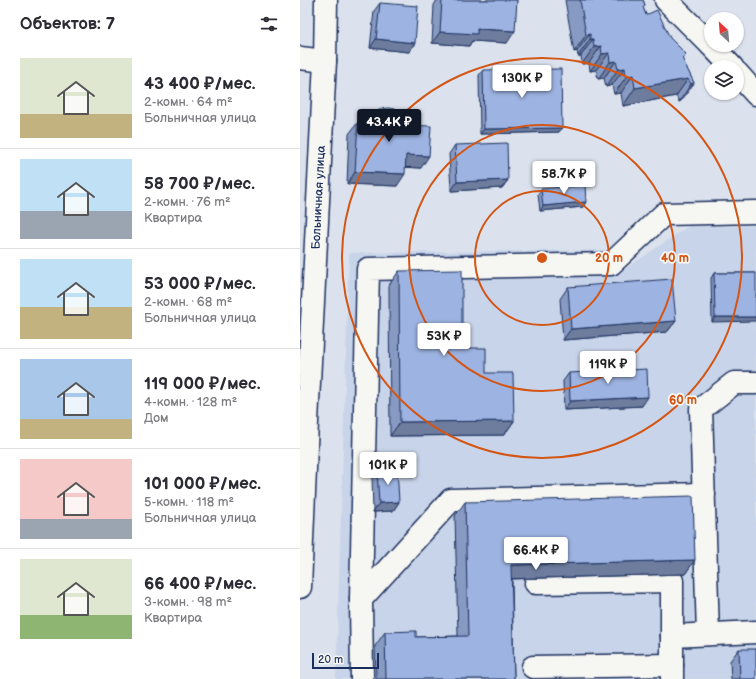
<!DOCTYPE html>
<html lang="ru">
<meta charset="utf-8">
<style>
body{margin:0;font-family:"Balsamiq Sans",sans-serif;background:#f7f7f7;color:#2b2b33;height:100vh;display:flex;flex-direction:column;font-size:15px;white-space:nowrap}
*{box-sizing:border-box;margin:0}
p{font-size:13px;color:#7c7c81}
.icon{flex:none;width:22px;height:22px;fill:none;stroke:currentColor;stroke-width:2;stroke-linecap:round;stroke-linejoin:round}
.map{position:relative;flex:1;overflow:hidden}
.details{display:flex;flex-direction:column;background:#fff;width:300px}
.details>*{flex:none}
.needle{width:26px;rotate:334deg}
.tools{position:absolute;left:404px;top:12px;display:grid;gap:8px}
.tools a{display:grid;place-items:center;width:40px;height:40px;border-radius:50%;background:#fff;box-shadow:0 1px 3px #0004;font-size:20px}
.scale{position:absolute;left:12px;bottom:10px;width:67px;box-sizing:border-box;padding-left:4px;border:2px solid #1b2f5e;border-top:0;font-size:11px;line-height:14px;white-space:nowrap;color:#1b2f5e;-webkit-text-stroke:3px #f6f6f2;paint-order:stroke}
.price{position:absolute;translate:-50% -34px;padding:0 9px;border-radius:4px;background:#fff;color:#222;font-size:13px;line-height:26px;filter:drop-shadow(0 1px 2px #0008)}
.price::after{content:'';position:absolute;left:50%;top:24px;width:12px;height:9px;margin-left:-6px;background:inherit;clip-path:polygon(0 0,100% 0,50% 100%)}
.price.selected{background:#111827;color:#fff}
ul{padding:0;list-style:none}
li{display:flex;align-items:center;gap:12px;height:100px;padding:0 20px}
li+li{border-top:1px solid #e1e1e2}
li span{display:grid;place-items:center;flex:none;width:112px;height:80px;border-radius:0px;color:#555}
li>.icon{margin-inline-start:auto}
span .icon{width:48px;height:48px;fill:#fffc;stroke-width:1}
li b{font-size:17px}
h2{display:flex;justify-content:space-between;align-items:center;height:48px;padding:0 20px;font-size:17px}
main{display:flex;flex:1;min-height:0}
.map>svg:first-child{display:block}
.built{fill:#c8d4e9}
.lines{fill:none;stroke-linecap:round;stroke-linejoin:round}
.minor-casing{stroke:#1b2f5e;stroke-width:25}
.minor{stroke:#f6f6f2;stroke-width:22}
.wall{fill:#879ac2;stroke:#1b2f5e}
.shaded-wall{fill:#6e7d9e;stroke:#1b2f5e}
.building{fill:#9db3e1;stroke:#1b2f5e}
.ring{fill:none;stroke:#d45514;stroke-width:2}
.labels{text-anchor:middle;stroke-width:3.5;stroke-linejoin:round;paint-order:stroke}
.street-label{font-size:12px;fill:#1b2f5e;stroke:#f6f6f2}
.centre{fill:#d45514;stroke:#f6f6f2;stroke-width:2}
.ring-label{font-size:12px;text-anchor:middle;font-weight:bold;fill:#d45514;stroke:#f6f6f2;stroke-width:3.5;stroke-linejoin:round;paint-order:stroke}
</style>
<main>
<section class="details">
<h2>Объектов: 7<svg class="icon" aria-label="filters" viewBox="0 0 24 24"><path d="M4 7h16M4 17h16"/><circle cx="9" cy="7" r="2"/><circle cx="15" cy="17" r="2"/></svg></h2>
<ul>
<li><span style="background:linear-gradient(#dfe7d0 70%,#c2b280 0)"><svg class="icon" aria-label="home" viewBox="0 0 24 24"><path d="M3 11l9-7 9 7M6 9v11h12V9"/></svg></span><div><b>43 400 ₽/мес.</b><p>2-комн. · 64 m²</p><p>Больничная улица</p></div></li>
<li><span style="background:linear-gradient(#bfe0f5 65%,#9aa5b1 0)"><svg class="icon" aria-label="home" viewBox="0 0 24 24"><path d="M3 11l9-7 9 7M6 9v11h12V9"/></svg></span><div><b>58 700 ₽/мес.</b><p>2-комн. · 76 m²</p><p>Квартира</p></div></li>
<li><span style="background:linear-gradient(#bfe0f5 60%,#c2b280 0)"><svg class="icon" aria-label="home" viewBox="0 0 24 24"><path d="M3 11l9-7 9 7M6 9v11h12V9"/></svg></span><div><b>53 000 ₽/мес.</b><p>2-комн. · 68 m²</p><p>Больничная улица</p></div></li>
<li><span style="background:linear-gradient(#a9c7e8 75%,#c2b280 0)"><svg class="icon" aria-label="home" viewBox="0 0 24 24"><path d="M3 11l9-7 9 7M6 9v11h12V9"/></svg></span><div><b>119 000 ₽/мес.</b><p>4-комн. · 128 m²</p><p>Дом</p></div></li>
<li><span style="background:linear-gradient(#f6c9c9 75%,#9aa5b1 0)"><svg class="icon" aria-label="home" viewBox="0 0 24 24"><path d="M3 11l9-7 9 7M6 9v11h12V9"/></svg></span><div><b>101 000 ₽/мес.</b><p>5-комн. · 118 m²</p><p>Больничная улица</p></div></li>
<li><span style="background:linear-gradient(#dfe7d0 70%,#8fb573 0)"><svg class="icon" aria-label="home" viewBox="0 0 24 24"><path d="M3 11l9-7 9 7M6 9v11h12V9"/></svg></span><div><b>66 400 ₽/мес.</b><p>3-комн. · 98 m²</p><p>Квартира</p></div></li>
</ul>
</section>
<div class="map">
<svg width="456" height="679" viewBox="0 0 456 679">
<rect width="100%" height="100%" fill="#dbe2ed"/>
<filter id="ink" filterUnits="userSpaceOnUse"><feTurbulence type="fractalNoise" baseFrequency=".025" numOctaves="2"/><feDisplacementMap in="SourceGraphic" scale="8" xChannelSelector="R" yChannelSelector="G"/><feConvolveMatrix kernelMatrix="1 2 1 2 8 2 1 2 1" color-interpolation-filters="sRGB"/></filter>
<g filter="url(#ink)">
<!-- built -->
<polygon class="built" points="390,225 456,226 456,679 36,679 49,253 305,250 316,275"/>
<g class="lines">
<defs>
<g id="minor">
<polyline points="366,0 411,45"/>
<polyline points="411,45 432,67"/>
<polyline points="0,58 25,61"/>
<polyline points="437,73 456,94"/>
<polyline points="236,583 372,581 372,679"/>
<path id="s1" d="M 0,587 L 7,422 L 25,61 L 26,0"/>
<polyline points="61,599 68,269 311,264 364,214 456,212"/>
<polyline points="408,634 401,409 434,383 456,383"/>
<polyline points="372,636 456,632"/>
<polyline points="233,667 372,665"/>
<polyline points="62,679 61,599 151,500 404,494"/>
</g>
</defs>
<!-- minor casing -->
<use href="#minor" class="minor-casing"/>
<!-- minor -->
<use href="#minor" class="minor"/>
</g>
<!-- wall -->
<g class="wall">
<polygon points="137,0 217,0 207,43 172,41 169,46 132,43 134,5"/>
<polygon points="265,0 343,0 345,5 343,8 346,15 386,54 382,59 394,83 382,100 379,102 376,96 323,106 321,93 314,94 312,85 306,87 304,78 298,79 296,70 290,71 289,63 282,64 281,56 278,56 277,51 274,52"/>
<polygon points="80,3 115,43 109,52 70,48 74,11"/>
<polygon points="183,70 262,128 259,132 180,134 179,75"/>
<polygon points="76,112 103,125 121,168 105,167 97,186 47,184 49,134 58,122 69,123"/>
<polygon points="155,145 208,180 202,188 151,191 149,154"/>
<polygon points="241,189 283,207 240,211 238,194"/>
<polygon points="99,271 162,348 186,373 214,421 204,435 90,436 89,285"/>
<polygon points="414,273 456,273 412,322 411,278"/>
<polygon points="268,287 376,321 367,332 263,340 260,299"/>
<polygon points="269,373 342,406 264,410 263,381"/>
<polygon points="77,469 99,502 93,511 73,512 72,477"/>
<polygon points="165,502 395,560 385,574 212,579 214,679 76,679 75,646 85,632 116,637 158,636 155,516"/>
<polygon points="439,649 456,679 431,679 430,661"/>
</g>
<!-- shaded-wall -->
<g class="shaded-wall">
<polygon points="177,29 215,31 207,43 172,41 169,46 132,43 140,32"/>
<polygon points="290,34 277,51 274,52 286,35"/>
<polygon points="76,39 115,43 109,52 70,48"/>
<polygon points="290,39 293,39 281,56 278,56"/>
<polygon points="301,46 289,63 282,64 294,47"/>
<polygon points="309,53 296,70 290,71 302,54"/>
<polygon points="316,61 304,78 298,79 310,62"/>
<polygon points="325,68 312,85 306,87 318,69"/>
<polygon points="333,75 321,93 314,94 326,77"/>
<polygon points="388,79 376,96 323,106 335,88"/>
<polygon points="394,83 382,100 379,102 391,84"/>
<polygon points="262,128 259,132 180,134 184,129"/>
<polygon points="106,155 129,156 121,168 98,167"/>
<polygon points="55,172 105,174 97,186 47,184"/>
<polygon points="208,180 202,188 151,191 157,182"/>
<polygon points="286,202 283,207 240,211 243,206"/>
<polygon points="415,317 456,317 456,321 412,322"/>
<polygon points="376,321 367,332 263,340 271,329"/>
<polygon points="348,397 342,406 264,410 270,401"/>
<polygon points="214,421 204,435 90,436 100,422"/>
<polygon points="99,502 93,511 73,512 79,503"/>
<polygon points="395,560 385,574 202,579 211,565"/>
</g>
<!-- building -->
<g class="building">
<polygon points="142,0 217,0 215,31 177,29 177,34 140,32"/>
<polygon points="280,0 343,0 345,5 343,7 346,15 357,10 370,38 386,54 382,58 394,83 391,84 388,79 335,88 333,75 326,77 325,68 318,69 316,61 310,62 309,53 302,54 301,46 294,47 293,39 290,39 290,34 286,35"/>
<polygon points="80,3 118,6 115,43 76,39"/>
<polygon points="261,69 262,128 184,129 183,70"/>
<polygon points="88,108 94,109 99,113 102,118 103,125 131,126 129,156 106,155 105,174 55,172 58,122 71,123 72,117 76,112 81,109"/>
<polygon points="207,143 208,180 157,182 155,145"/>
<polygon points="285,185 286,202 243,206 241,189"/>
<polygon points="162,270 162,348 186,348 186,373 213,373 214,421 100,422 99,271"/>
<polygon points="414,273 456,273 456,317 415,317"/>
<polygon points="372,279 376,321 271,329 268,287"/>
<polygon points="347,369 348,397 270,401 269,373"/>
<polygon points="97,468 99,502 79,503 77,469"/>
<polygon points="393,496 395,560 211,565 214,679 86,679 85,632 116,631 116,637 168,636 165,502"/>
<polygon points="439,649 456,649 456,679 440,679"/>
</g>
</g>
<!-- distance rings -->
<g class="ring">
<circle cx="242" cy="258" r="67"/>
<circle cx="242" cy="258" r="133"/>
<circle cx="242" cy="258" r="200"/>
</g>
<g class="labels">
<!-- street labels -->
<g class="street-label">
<text dy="4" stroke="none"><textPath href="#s1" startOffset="390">Больничная улица</textPath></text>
</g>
</g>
<circle cx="242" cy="258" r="6" class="centre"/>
<g class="ring-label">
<text x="309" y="262">20 m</text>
<text x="375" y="262">40 m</text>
<text x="383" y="404">60 m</text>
</g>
</svg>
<div class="tools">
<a><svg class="needle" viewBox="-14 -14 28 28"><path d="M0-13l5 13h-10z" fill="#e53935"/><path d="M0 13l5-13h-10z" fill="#7c7c81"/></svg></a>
<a><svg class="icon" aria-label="layers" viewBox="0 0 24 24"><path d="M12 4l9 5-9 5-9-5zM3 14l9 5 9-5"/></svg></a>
</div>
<div class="scale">20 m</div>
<b class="price" style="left:222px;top:99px">130K ₽</b>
<b class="price selected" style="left:89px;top:143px">43.4K ₽</b>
<b class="price" style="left:264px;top:195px">58.7K ₽</b>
<b class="price" style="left:144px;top:357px">53K ₽</b>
<b class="price" style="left:308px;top:385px">119K ₽</b>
<b class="price" style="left:88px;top:486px">101K ₽</b>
<b class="price" style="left:236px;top:571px">66.4K ₽</b>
</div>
</main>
